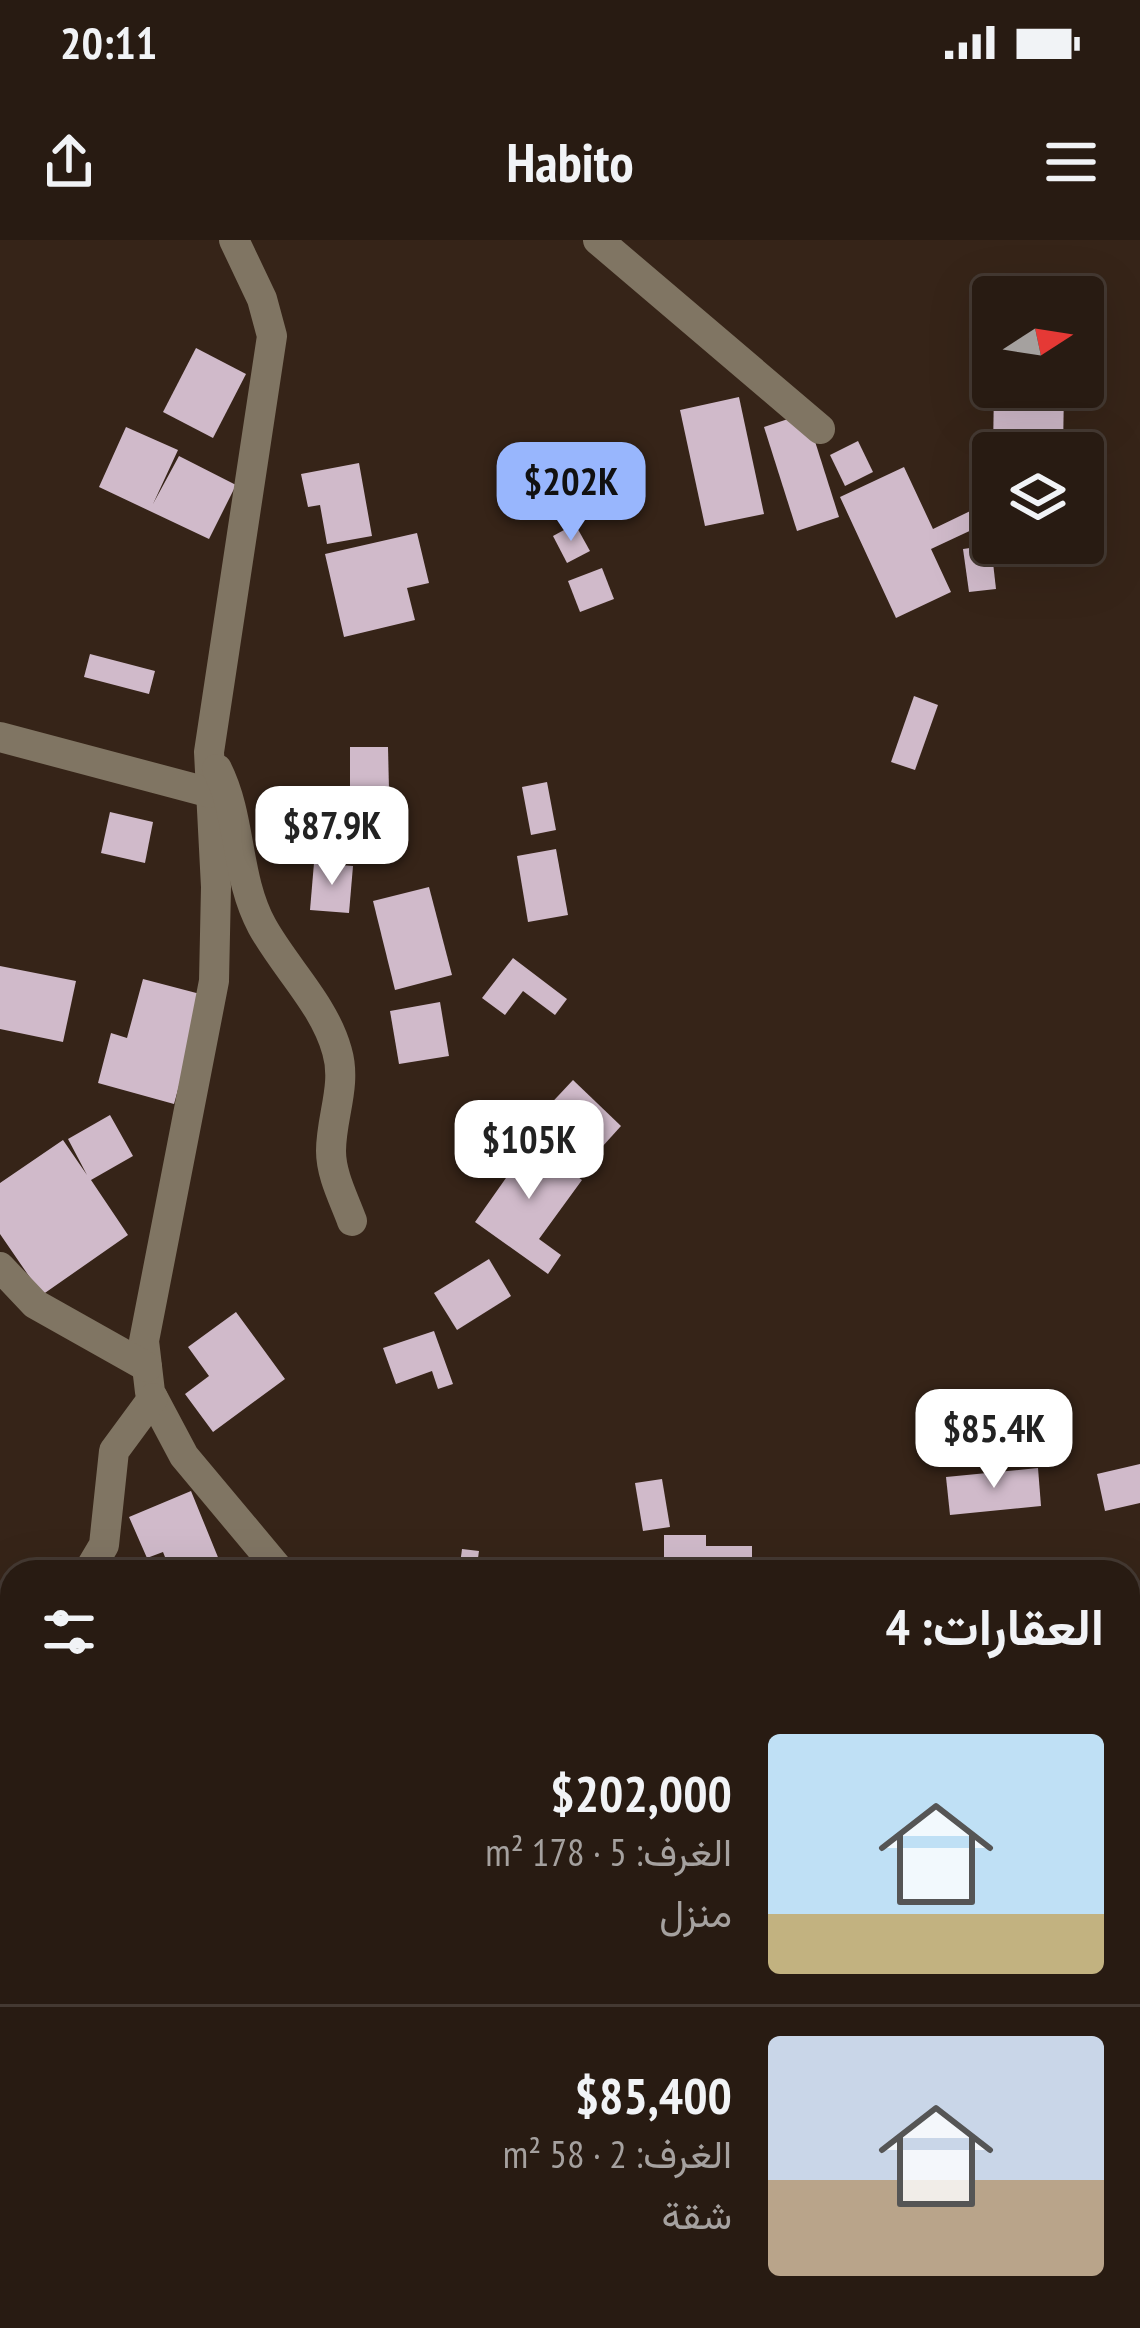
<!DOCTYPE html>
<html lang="ar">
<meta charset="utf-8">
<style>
body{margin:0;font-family:"PT Sans Narrow",Vazirmatn,sans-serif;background:#342820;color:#f1f3f6;direction:rtl;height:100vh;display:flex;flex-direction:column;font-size:45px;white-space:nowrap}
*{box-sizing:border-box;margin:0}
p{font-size:39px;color:#a5a19f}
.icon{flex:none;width:66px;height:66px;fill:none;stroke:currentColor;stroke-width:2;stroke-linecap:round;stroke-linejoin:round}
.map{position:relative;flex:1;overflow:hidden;direction:ltr}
.side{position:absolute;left:0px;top:1320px;width:1140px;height:768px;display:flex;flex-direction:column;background:#281b12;border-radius:36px 36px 0 0;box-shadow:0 12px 48px #0002,0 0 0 3px #443932;direction:rtl}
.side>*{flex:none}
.needle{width:78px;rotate:78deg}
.fabs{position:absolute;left:972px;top:36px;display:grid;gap:24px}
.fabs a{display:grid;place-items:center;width:132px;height:132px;border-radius:12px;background:#281b12;box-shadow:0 12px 48px #0002,0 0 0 3px #443932;font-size:60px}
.price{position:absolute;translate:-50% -102px;padding:0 27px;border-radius:24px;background:#fff;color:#222;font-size:39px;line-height:78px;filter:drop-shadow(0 3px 6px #0008)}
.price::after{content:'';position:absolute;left:50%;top:72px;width:36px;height:27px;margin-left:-18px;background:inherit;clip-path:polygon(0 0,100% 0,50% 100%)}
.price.on{background:#98b6fd;color:#111}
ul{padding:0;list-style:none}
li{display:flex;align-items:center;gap:36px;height:300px;padding:0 36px}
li+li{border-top:3px solid #443932}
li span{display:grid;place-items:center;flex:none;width:336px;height:240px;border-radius:12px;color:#555}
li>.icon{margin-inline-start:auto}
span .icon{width:144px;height:144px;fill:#fffc;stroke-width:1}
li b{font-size:51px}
h2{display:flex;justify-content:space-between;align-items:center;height:144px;padding:0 36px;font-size:51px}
.status{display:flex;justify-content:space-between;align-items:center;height:84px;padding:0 60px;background:#281b12;direction:ltr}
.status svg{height:33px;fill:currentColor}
header{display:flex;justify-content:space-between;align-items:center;height:156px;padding:0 36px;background:#281b12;font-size:54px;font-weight:700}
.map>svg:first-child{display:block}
.building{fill:#d0baca}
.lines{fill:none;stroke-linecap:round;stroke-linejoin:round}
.minor{stroke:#807563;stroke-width:30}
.highway{stroke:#fde1b3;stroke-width:36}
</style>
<div class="status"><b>20:11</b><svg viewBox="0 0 49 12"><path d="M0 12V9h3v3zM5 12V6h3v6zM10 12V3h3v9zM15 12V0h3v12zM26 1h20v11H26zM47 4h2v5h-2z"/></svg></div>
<header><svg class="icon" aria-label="menu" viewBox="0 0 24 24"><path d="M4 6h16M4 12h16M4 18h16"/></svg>Habito<svg class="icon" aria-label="share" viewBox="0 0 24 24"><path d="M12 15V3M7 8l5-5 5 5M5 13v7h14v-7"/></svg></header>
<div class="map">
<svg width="1140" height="2088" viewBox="0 0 1140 2088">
<rect width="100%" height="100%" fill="#362418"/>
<!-- building -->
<g class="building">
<polygon points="196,108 246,134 213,198 163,172"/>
<polygon points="994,147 1064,147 1063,212 993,211"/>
<polygon points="739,157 764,274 705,286 680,170"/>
<polygon points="806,173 839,277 797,291 764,187"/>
<polygon points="126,187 178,210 153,264 179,216 236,245 209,299 99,247"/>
<polygon points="858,201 873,232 845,246 830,215"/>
<polygon points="359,223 372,296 327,304 320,265 308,267 301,234"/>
<polygon points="904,227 933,289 991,261 993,280 931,309 951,352 896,378 840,257"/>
<polygon points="575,284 590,311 567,323 553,296"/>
<polygon points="417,293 429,343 407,348 415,380 344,397 325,314"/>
<polygon points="991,305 996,349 969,352 963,309"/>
<polygon points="602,328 614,359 580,372 568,341"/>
<polygon points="90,414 155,431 149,454 84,437"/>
<polygon points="914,456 938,465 915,530 891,522"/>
<polygon points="350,507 388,507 389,550 350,551"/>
<polygon points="547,542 556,590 531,595 522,547"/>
<polygon points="110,572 153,582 145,623 101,613"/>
<polygon points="556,609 568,675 528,682 517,616"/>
<polygon points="314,623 353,626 349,673 310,670"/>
<polygon points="429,647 452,735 395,750 373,661"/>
<polygon points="513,718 567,759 555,775 523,751 505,775 482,758"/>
<polygon points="0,726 76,741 63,802 0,789"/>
<polygon points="143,739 204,755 174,864 98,843 111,793 127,798"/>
<polygon points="440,762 449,816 399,824 390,771"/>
<polygon points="573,840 621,886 592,918 543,872"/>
<polygon points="110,875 133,916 91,940 128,995 42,1055 0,994 0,943 63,900 87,935 68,899"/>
<polygon points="513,890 582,940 539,999 561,1015 548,1034 475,982 518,921 500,908"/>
<polygon points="489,1019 511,1056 457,1090 434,1053"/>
<polygon points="236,1072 285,1139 213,1192 185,1154 209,1136 188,1107"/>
<polygon points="434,1091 453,1144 438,1149 432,1131 396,1144 383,1108"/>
<polygon points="1140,1224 1140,1263 1105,1271 1097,1234"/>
<polygon points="1038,1228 1041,1266 950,1275 946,1237"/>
<polygon points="662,1239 670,1287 643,1291 635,1243"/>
<polygon points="191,1251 224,1332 171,1332 163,1312 147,1318 129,1277"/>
<polygon points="664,1295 706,1295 706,1306 752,1306 752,1332 664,1332"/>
<polygon points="462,1309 479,1311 476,1332 459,1332"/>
</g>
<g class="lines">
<!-- minor -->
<g class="minor">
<polyline points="234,0 262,59 272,96 209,512 216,647 214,741 144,1101 150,1152 184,1216 281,1332"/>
<polyline points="598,0 820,189"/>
<polyline points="0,497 211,553"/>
<path d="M 217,529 C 242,579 235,636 262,686 C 285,728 324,764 337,811 C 347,845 331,877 331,911 C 331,935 344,959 352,981"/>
<polyline points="0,1027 35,1064 147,1127"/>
<polyline points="88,1332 104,1305 114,1211 153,1158"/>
<polyline points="0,1474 12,1453"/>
<polyline points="0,1531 11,1581"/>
<polyline points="1128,1738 1140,1755"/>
<polyline points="550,2088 570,2076"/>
</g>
<!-- highway -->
<g class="highway">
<polyline points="0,1813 12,1812"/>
<polyline points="0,1891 12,1892"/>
<polyline points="726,2076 744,2088"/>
<polyline points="861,2076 874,2088"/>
</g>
</g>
</svg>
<div class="fabs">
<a><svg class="needle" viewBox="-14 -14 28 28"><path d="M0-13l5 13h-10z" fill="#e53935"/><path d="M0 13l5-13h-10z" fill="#a5a19f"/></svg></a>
<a><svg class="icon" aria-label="layers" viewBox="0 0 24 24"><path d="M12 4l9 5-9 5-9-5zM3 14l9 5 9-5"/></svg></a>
</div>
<b class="price on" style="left:571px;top:304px">$202K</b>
<b class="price" style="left:332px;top:648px">$87.9K</b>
<b class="price" style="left:529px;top:962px">$105K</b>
<b class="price" style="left:994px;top:1251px">$85.4K</b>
<section class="side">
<h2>العقارات: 4<svg class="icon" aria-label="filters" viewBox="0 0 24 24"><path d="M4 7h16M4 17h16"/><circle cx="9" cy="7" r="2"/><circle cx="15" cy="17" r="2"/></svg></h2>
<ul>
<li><span style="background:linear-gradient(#bfe0f5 75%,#c2b280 0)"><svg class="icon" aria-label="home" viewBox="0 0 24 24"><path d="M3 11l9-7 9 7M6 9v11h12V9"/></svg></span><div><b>$202,000</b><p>الغرف: 5 · 178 m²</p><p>منزل</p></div></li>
<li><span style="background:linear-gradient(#c9d6e8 60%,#b9a48a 0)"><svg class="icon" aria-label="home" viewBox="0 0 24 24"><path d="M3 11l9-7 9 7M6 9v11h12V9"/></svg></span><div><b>$85,400</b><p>الغرف: 2 · 58 m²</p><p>شقة</p></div></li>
</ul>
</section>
</div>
